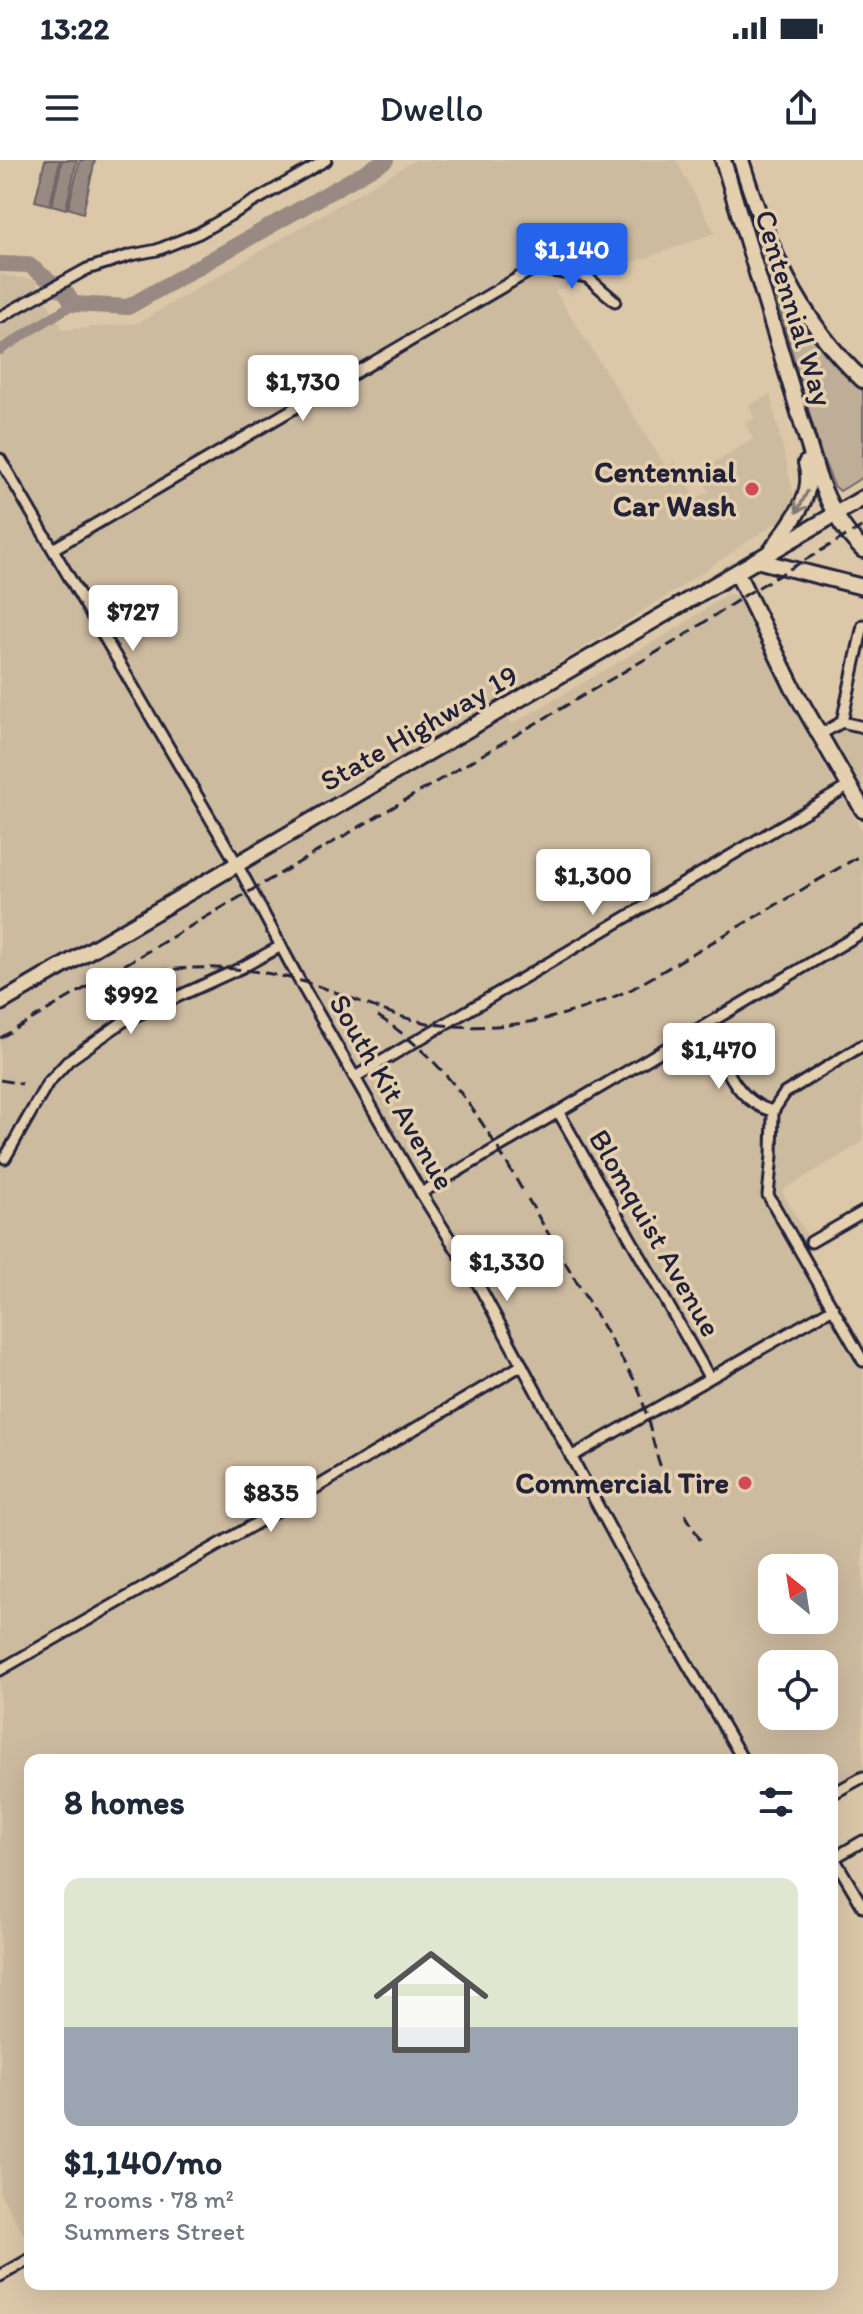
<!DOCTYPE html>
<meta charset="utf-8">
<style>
body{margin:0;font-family:Itim,sans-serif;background:#f2f2f3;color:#1f2937;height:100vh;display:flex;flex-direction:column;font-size:30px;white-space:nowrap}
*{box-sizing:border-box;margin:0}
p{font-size:26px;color:#747a83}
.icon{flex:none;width:44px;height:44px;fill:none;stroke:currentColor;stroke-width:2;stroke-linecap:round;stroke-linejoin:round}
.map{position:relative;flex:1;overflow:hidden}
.drawer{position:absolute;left:24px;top:1594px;width:814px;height:536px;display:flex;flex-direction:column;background:#fff;border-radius:16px;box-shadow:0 8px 32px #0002}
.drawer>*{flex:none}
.needle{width:52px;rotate:330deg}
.fabs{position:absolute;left:758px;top:1394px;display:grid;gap:16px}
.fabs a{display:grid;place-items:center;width:80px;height:80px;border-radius:16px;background:#fff;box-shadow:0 8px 32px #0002;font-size:40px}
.price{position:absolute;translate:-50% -68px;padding:0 18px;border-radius:8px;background:#fff;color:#222;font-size:26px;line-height:52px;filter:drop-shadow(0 2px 4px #0008)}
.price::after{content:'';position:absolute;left:50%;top:48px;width:24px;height:18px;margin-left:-12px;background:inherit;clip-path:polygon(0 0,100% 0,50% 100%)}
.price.on{background:#2563eb;color:#fff}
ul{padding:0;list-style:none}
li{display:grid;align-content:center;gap:16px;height:424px;padding:0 40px}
li span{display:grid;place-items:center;height:248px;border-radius:16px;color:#555}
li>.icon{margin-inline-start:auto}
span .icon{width:144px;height:144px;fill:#fffc;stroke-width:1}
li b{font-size:34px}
h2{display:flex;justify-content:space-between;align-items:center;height:96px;padding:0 40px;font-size:34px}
.status{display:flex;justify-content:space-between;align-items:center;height:56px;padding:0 40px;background:#fff;direction:ltr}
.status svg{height:22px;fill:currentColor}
header{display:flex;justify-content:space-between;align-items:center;height:104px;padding:0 40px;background:#fff;font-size:36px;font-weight:600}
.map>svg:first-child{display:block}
.built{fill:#cdbba0;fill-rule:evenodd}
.green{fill:#bead97;stroke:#706869;stroke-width:2}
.water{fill:#988a82;stroke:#696066;stroke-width:2}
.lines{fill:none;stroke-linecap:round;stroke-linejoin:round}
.canal{stroke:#988a82;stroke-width:10}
.river{stroke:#988a82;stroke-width:16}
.street-casing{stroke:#22223b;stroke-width:15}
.secondary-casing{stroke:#22223b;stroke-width:20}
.primary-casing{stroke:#22223b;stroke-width:20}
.street{stroke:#e4cfae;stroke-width:9}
.secondary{stroke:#e4cfae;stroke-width:14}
.primary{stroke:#e4cfae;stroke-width:14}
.rail{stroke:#22223b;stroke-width:3;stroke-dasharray:12 6;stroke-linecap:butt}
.oneway{stroke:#837874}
.poi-dot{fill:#d1495b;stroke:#e4cfae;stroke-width:3}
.labels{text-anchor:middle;stroke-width:7;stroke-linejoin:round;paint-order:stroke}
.street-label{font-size:30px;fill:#22223b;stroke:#e4cfae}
.poi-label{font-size:30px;font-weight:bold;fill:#22223b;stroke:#e4cfae;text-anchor:end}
</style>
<div class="status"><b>13:22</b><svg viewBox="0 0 49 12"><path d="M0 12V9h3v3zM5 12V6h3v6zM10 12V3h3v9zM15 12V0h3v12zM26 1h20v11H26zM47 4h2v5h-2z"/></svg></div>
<header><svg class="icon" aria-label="menu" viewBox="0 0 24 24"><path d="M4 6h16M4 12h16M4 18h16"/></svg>Dwello<svg class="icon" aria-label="share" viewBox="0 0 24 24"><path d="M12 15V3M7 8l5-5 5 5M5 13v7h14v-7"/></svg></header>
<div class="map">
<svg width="863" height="2154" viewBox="0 0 863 2154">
<rect width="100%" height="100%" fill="#dcc8a9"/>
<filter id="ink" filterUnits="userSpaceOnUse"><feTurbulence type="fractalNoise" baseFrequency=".0125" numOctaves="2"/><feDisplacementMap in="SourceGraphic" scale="16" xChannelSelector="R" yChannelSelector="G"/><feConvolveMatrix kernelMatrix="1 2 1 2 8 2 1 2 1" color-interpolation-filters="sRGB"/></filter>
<g filter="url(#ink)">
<!-- built -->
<g class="built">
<path d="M 415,0 L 676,0 L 715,73 L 555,131 L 666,307 L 675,302 L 697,338 L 709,331 L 698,312 L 753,279 L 745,263 L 754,258 L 749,245 L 770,234 L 794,336 L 793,351 L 669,435 L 498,540 L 512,564 L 682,465 L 726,435 L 731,434 L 736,436 L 755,468 L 780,526 L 863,673 L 863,982 L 782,1031 L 808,1077 L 803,1080 L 863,1184 L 863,1609 L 832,1627 L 832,1600 L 30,1600 L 30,2085 L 0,2033 L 0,114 L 35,120 L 63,170 L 138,163 ZM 772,1408 L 824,1408 L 824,1460 L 772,1460 ZM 772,1504 L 824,1504 L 824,1556 L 772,1556 Z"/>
<polygon points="842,570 863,574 863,631 834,580 835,573"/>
</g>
<!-- green -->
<path class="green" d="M 762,88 C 790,140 820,189 863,231 L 863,317 L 840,331 L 834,326 L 822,297 Z"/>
<!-- water -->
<g class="water">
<polygon points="45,0 60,0 50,45 35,41"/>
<polygon points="62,0 77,0 66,49 52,45"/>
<polygon points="80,0 95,0 83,53 68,48"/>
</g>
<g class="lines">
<!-- canal -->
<polyline class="canal" points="0,190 73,144"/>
<!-- river -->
<polyline class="river" points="0,104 29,105 67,134 73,144 128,147 386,0"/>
<defs>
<g id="street">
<polyline points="0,157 87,109 131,95 157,90 199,73 326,0"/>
<polyline points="0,299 237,704 299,820 421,1033 478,1124 631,1407 743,1600"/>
<polyline points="53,389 535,108 587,117 615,141"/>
<polyline points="842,562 863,465"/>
<polyline points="819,575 842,562 863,567"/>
<path d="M 706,866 C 722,898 734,942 773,951"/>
<polyline points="355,917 849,626"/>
<polyline points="773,951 772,996 768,1035 863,1201"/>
<polyline points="773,951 785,933 863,885"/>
<polyline points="559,953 709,1217"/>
<polyline points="5,998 47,924 69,900 124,861 241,808 281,786"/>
<polyline points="421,1033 863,772"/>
<polyline points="811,1082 863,1052"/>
<polyline points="571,1297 833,1148"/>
<polyline points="0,1510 255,1364 522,1205"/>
<polyline points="832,1634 863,1617"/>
<polyline points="863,1681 834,1698 863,1747"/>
<polyline points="0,2116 30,2099"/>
</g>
<polyline id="secondary" points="737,413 793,528 863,650"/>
<g id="primary">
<path d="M 723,0 L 818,316 C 829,345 841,369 863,390"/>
<path d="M 741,0 C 766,82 798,161 863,220"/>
<path d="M 773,388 C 791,361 816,337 806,303"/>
<polyline points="756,400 863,427"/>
<polyline points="0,843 863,338"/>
</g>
</defs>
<!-- street casing -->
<use href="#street" class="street-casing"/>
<!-- secondary casing -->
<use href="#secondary" class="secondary-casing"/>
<!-- primary casing -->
<use href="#primary" class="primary-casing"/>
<!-- street -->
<use href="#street" class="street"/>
<!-- secondary -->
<use href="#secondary" class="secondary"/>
<!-- primary -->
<use href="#primary" class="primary"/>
<!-- rail -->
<g class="rail">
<path d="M 104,824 C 178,799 259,804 332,831 C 369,844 402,861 442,865 C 510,872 570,857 632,829 L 863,694"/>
<path d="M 378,856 C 450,904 482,960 524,1033"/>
<polyline points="0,878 676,481 747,434 863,366"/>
<polyline points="0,920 22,924"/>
<path d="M 528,1039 L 636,1223 C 650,1256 652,1291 667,1322"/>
<polyline points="685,1354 702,1383"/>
</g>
</g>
<!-- one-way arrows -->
<defs><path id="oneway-shaft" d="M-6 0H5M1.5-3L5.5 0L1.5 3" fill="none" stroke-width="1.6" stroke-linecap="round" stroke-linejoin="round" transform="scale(2)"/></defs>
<use class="oneway" href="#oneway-shaft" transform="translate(802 342) rotate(117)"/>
</g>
<!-- markers -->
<g class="poi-dot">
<circle cx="752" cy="329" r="8"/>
<circle cx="745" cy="1323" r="8"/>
</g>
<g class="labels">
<!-- street labels -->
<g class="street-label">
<text transform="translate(794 148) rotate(73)" y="10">Centennial Way</text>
<text transform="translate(419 568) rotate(-30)" y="10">State Highway 19</text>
<text transform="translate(392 932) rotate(60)" y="10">South Kit Avenue</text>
<text transform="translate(655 1073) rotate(60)" y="10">Blomquist Avenue</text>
</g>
<!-- poi labels -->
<g class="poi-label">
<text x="736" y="322">Centennial<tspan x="736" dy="34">Car Wash</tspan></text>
<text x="729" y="1333">Commercial Tire</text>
</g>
</g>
</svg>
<div class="fabs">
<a><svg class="needle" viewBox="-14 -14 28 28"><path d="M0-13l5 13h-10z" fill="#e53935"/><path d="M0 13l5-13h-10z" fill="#747a83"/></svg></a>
<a><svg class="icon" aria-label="locate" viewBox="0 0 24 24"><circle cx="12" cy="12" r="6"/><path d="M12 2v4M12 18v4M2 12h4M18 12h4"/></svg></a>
</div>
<b class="price on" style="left:572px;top:131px">$1,140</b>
<b class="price" style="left:303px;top:263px">$1,730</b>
<b class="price" style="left:133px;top:493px">$727</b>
<b class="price" style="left:593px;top:757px">$1,300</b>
<b class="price" style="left:131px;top:876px">$992</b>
<b class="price" style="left:719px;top:931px">$1,470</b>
<b class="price" style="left:507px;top:1143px">$1,330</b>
<b class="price" style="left:271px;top:1374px">$835</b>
<section class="drawer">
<h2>8 homes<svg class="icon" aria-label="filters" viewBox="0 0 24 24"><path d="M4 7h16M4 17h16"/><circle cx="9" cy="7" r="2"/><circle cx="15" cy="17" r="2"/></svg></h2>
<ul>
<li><span style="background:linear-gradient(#dfe7d0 60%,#9aa5b1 0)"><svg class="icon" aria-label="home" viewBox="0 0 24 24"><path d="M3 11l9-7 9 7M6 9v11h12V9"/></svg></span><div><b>$1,140/mo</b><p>2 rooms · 78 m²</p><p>Summers Street</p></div></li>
</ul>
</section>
</div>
